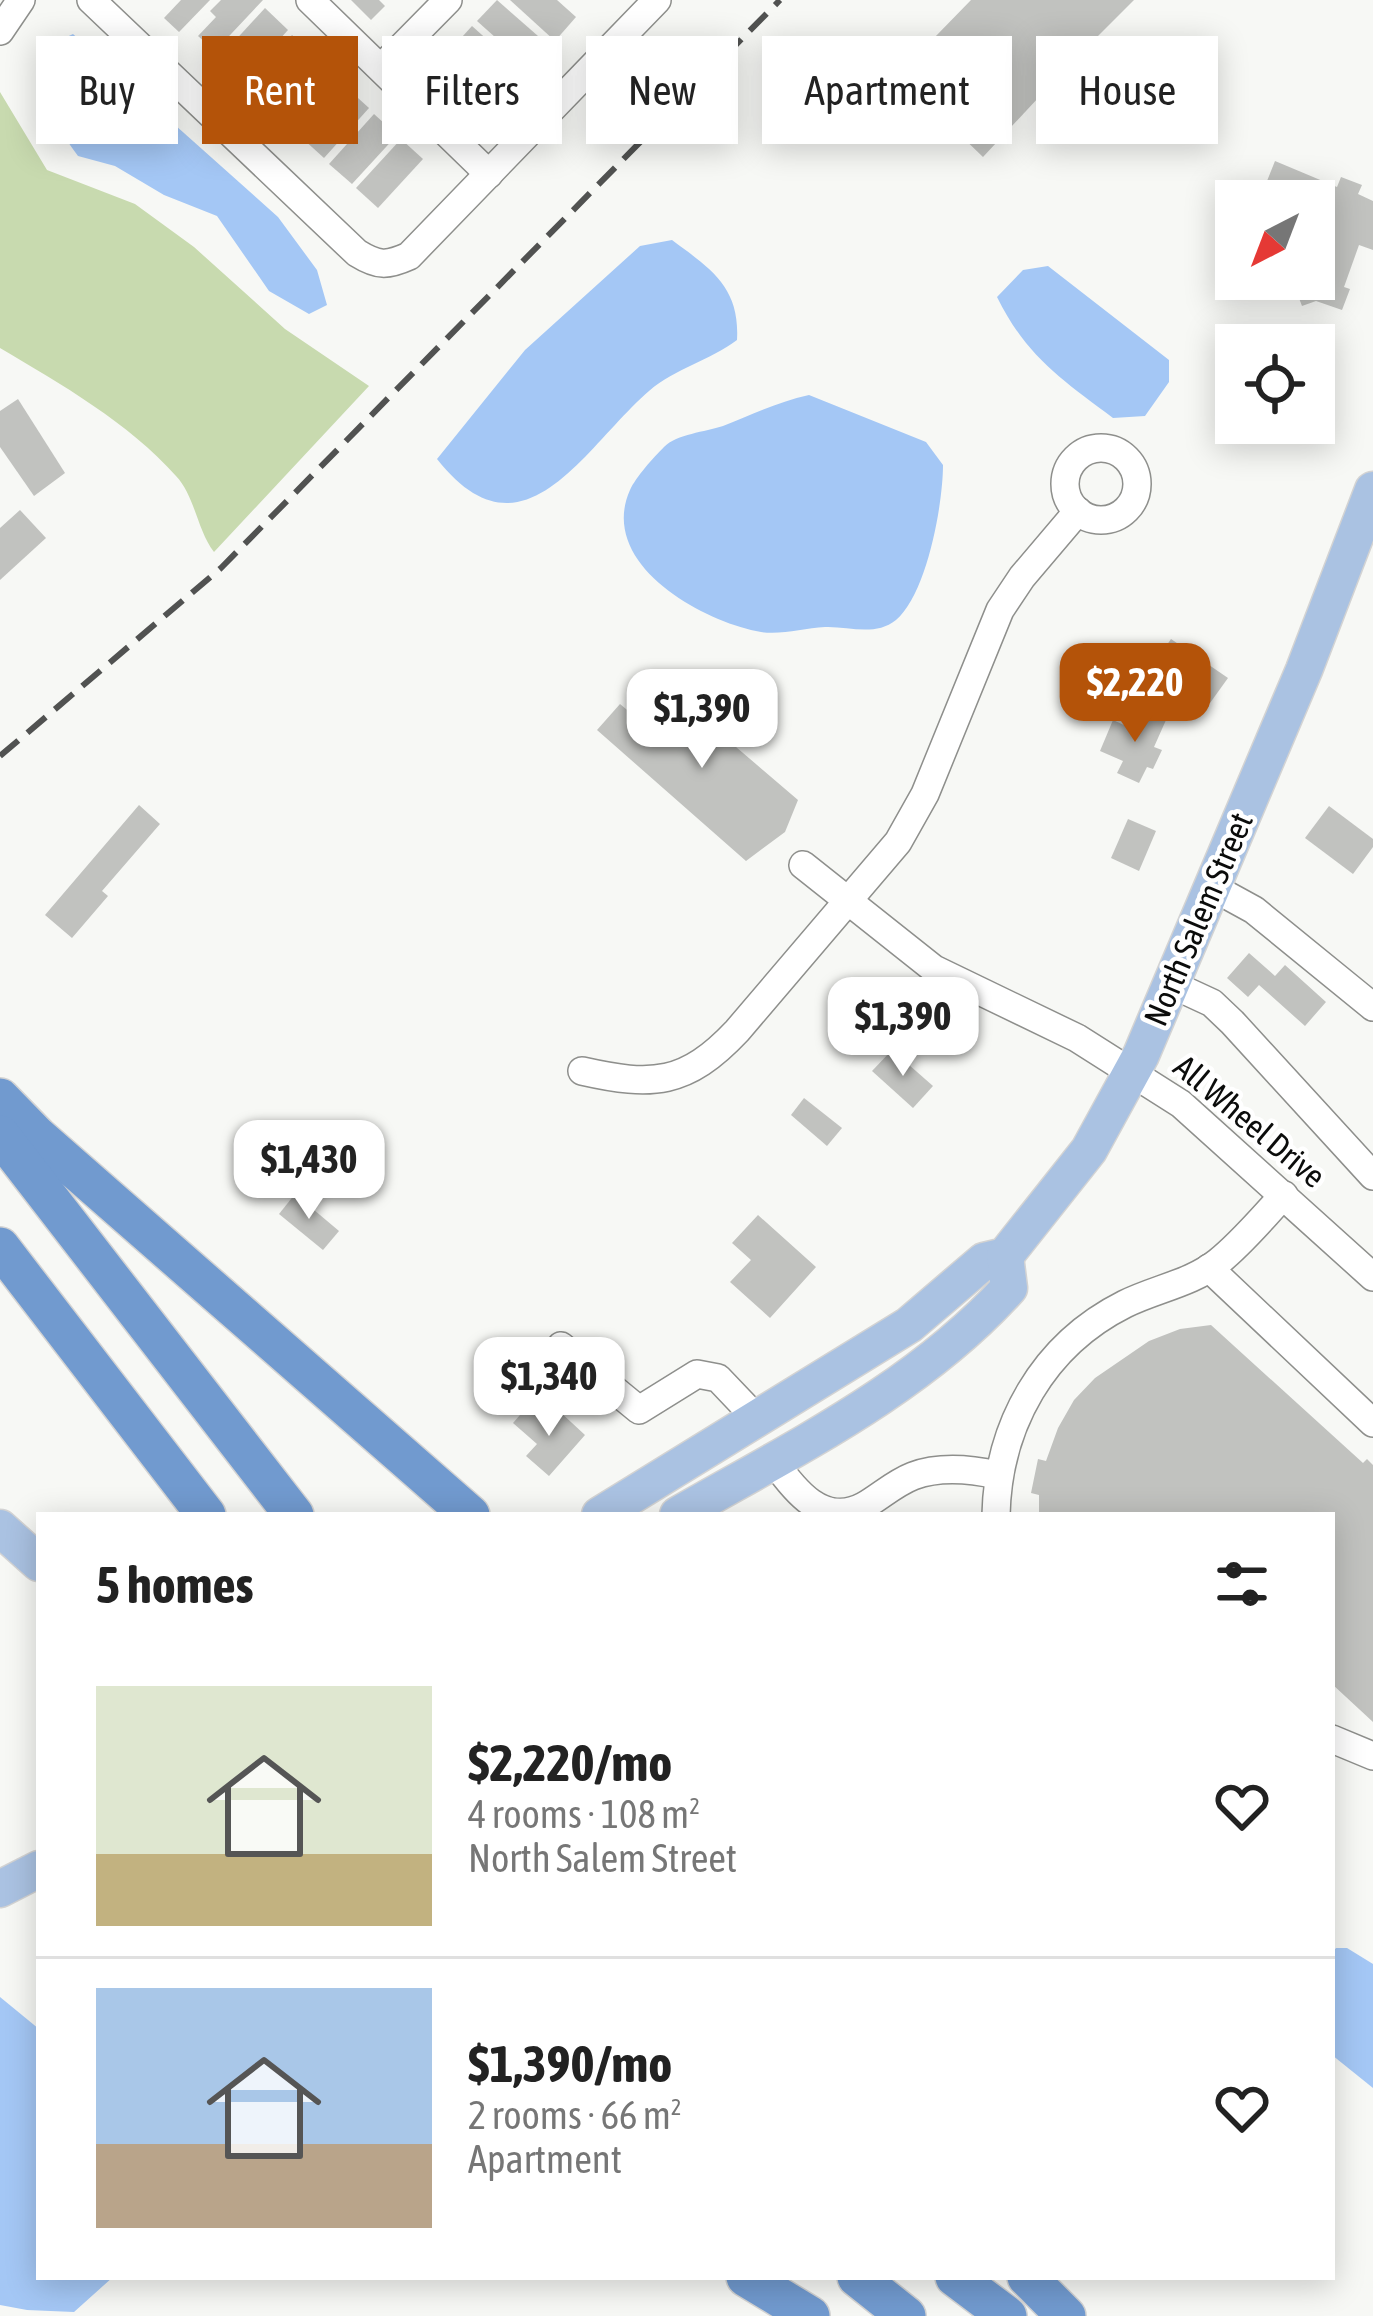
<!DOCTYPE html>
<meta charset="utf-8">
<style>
body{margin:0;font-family:"Asap Condensed",sans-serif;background:#f6f6f6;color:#222;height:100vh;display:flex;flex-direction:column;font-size:45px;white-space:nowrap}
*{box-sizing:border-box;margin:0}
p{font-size:39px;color:#767676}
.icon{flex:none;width:66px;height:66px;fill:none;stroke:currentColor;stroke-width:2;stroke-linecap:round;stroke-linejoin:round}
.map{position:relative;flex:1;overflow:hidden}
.details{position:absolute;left:36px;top:1512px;width:1299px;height:768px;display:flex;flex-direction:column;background:#fff;border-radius:0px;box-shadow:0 6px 30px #0003}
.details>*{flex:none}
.top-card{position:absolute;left:36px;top:36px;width:1302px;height:108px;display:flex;gap:24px}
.needle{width:78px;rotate:222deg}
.buttons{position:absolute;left:1215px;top:180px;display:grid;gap:24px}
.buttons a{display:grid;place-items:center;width:120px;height:120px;border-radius:0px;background:#fff;box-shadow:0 6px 30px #0003;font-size:60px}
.price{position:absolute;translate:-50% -102px;padding:0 27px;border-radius:24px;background:#fff;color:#222;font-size:39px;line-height:78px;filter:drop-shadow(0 3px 6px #0008)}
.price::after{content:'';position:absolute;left:50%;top:72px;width:36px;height:27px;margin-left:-18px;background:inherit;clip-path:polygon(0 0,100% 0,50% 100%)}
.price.selected{background:#b45309;color:#fff}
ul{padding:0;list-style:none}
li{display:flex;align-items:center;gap:36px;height:300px;padding:0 60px}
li+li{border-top:3px solid #e0e0e0}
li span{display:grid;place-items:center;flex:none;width:336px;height:240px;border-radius:0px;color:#555}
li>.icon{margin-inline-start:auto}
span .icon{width:144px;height:144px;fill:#fffc;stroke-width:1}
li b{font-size:51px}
h2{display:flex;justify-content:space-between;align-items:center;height:144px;padding:0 60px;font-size:51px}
.tag{padding:0 42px;border-radius:0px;background:#fff;box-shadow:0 6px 30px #0003;font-size:42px;line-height:108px}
.tag.selected{background:#b45309;color:#fff}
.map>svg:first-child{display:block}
.green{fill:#c8daaf}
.water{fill:#a4c7f5}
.building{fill:#c1c2bf}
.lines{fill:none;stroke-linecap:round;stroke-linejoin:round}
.minor-casing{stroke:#8e8f8c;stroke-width:30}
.major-casing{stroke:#d3d3d3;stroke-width:39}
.highway-casing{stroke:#d3d3d3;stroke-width:42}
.minor{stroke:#fff;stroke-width:27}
.major{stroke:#aac2e2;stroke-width:36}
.highway{stroke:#719acf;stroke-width:39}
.rail{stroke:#515251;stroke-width:6;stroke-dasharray:24 12;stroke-linecap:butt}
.labels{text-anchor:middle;stroke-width:9;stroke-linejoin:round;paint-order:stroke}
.street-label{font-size:33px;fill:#0b0c0b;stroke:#fff}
</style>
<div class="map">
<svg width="1373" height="2316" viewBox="0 0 1373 2316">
<rect width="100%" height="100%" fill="#f7f8f5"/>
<!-- green -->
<path class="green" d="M 0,92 L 47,170 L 135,204 L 194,247 L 285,329 L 369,386 L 214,552 C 197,530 195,496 176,476 C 129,423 61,384 0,348 Z"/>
<!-- water -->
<g class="water">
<path d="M 73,34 L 278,217 L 317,270 L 327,305 L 309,314 L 269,291 L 217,216 L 164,195 L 115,166 L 78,156 C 52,120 36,89 50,45 Z"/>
<path d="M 672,240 C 711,269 740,287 737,340 C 709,361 676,368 649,391 C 584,447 523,568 437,459 L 525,350 L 640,246 Z"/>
<path d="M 1048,266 L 1169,360 L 1169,382 L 1145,416 L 1113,418 C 1062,380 1026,356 997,297 L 1023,270 Z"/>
<path d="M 809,395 L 926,442 L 943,465 C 943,504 927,594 896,620 C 875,637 848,626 825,627 C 804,628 782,635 761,632 C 703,622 597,564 630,490 C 636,477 653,458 664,447 C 677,434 705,432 723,426 C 753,414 778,402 809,395 Z"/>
<polygon points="1336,1948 1347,1948 1373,1964 1373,2088 1332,2055 1332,1953"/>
<polygon points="0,1997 39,2029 39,2277 113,2277 74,2312 27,2310 0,2305"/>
</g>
<!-- building -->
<g class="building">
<polygon points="181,0 210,0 179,32 164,18"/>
<polygon points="221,0 263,0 215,51 198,36 216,17 210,11"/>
<polygon points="351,0 379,0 385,6 371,20"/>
<polygon points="497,0 554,50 534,72 477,21"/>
<polygon points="510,0 557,0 576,17 555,41"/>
<polygon points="971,0 1134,0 1088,46 1096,53 1082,68 1061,89 1053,82 983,157 898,75"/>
<polygon points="265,8 288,30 243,80 219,58"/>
<polygon points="472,26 520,69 500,91 452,48"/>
<polygon points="292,35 315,55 266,109 244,88"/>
<polygon points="450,54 501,102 480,124 429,77"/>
<polygon points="321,61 343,81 296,132 274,112"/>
<polygon points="347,88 369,108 324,158 302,138"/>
<polygon points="374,114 397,135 352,184 329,164"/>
<polygon points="401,139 423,159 378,208 356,188"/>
<polygon points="1275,161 1337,187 1341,177 1362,185 1358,194 1373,201 1373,250 1359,245 1344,287 1350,289 1342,310 1316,301 1302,306 1297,293 1272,283 1273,279 1314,279 1314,201 1259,201"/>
<polygon points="18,399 65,473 34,496 0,447 0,411"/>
<polygon points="20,510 46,538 0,580 0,528"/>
<polygon points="1171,639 1228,678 1210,703 1154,664"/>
<polygon points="660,682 798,800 785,832 746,861 597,730 620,704 632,714"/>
<polygon points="1144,710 1166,720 1154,747 1162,750 1153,769 1147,767 1139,783 1117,773 1123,761 1100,751 1113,720 1135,730"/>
<polygon points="139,805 160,824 102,891 108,896 72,938 45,915"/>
<polygon points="1329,806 1373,839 1373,847 1353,874 1305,838"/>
<polygon points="1128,819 1156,831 1139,871 1111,858"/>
<polygon points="1249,953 1275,976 1285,965 1326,1002 1305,1026 1259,985 1248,997 1227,978"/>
<polygon points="892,1050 933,1086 913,1108 872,1071"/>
<polygon points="804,1098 842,1128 827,1146 791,1115"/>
<polygon points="295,1194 339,1231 323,1250 279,1214"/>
<polygon points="758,1215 816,1267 770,1318 730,1282 751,1260 732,1243"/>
<polygon points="1211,1325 1363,1463 1367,1459 1373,1465 1373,1722 1332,1684 1332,1515 1039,1515 1039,1495 1031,1493 1038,1459 1046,1461 1058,1428 1074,1400 1095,1378 1149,1341 1180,1329"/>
<polygon points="527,1407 546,1424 558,1410 585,1435 549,1476 526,1456 537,1444 513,1423"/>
</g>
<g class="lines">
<defs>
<g id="minor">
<path d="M 91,0 L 357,253 C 378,266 387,266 409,256 L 657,0"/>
<polyline points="310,0 489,174"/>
<polyline points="0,31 21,0"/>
<polyline points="381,68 448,0"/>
<circle cx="1101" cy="484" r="36"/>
<polyline points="803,865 934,969 1077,1038 1181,1104 1373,1277"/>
<polyline points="1212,887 1254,910 1373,1007"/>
<polyline points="1171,984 1212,1003 1232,1022 1373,1176"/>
<path d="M 582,1071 C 653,1087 686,1085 737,1031 L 898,842 L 925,794 L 1000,610 L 1022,577 L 1078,511"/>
<polyline points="1209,1268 1373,1423"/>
<polyline points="561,1346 639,1410 697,1374 718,1378 757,1419"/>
<path d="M 773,1460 C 794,1490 823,1528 864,1506 C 881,1496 895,1483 913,1476 C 940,1466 970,1469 997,1475"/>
<path d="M 996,1515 C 998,1425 1043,1345 1125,1304 C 1155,1289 1192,1283 1218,1262 C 1242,1243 1263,1217 1284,1195"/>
<polyline points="1332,1739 1373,1756"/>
</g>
<g id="major">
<polyline points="600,1515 909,1325 984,1261 1005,1256 1089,1150 1141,1055 1304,670 1373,490"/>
<path d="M 678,1515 C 793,1449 919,1388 1009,1288 L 1005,1256"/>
<polyline points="0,1528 39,1563"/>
<polyline points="0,1889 39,1869"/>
</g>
<g id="highway">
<polyline points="0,1098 37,1136 470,1515"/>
<polyline points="0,1135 294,1515"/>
<polyline points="0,1247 206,1515"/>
<polyline points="746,2277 810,2316"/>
<polyline points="857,2277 906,2316"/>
<polyline points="955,2277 1007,2316"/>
<polyline points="1027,2277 1066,2316"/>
</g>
</defs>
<!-- minor casing -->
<use href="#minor" class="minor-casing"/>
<!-- major casing -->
<use href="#major" class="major-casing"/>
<!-- highway casing -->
<use href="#highway" class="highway-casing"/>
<!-- minor -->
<use href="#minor" class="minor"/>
<!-- major -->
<use href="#major" class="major"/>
<!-- highway -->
<use href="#highway" class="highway"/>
<!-- rail -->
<polyline class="rail" points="0,756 221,568 780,0"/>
</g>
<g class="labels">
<!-- street labels -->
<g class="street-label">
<text transform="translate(1198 919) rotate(-67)" y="12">North Salem Street</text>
<text transform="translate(1250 1121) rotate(40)" y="12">All Wheel Drive</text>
</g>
</g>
</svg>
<div class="buttons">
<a><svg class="needle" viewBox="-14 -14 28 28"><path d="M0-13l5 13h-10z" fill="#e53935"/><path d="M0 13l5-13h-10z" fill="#767676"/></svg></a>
<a><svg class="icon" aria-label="locate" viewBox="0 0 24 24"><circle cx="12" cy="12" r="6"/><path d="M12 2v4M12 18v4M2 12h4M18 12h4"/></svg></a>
</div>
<b class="price selected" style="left:1135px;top:745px">$2,220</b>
<b class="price" style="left:702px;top:771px">$1,390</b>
<b class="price" style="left:903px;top:1079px">$1,390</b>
<b class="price" style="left:309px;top:1222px">$1,430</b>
<b class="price" style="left:549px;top:1439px">$1,340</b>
<div class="top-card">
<a class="tag">Buy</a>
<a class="tag selected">Rent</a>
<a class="tag">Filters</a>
<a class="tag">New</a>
<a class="tag">Apartment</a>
<a class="tag">House</a>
</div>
<section class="details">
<h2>5 homes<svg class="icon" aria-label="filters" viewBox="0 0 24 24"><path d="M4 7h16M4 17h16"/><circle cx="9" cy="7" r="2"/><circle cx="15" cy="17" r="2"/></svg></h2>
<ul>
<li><span style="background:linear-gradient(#dfe7d0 70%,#c2b280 0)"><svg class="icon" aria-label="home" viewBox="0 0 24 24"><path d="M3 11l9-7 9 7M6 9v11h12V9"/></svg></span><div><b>$2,220/mo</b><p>4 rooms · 108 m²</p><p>North Salem Street</p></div><svg class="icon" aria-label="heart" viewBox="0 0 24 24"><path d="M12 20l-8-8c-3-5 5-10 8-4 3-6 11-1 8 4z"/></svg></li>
<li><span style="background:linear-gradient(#a9c7e8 65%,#b9a48a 0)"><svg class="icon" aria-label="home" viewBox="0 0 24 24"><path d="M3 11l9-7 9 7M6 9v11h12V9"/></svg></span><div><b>$1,390/mo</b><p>2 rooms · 66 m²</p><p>Apartment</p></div><svg class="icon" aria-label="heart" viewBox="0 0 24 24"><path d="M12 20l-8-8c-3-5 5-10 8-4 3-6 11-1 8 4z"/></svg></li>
</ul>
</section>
</div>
